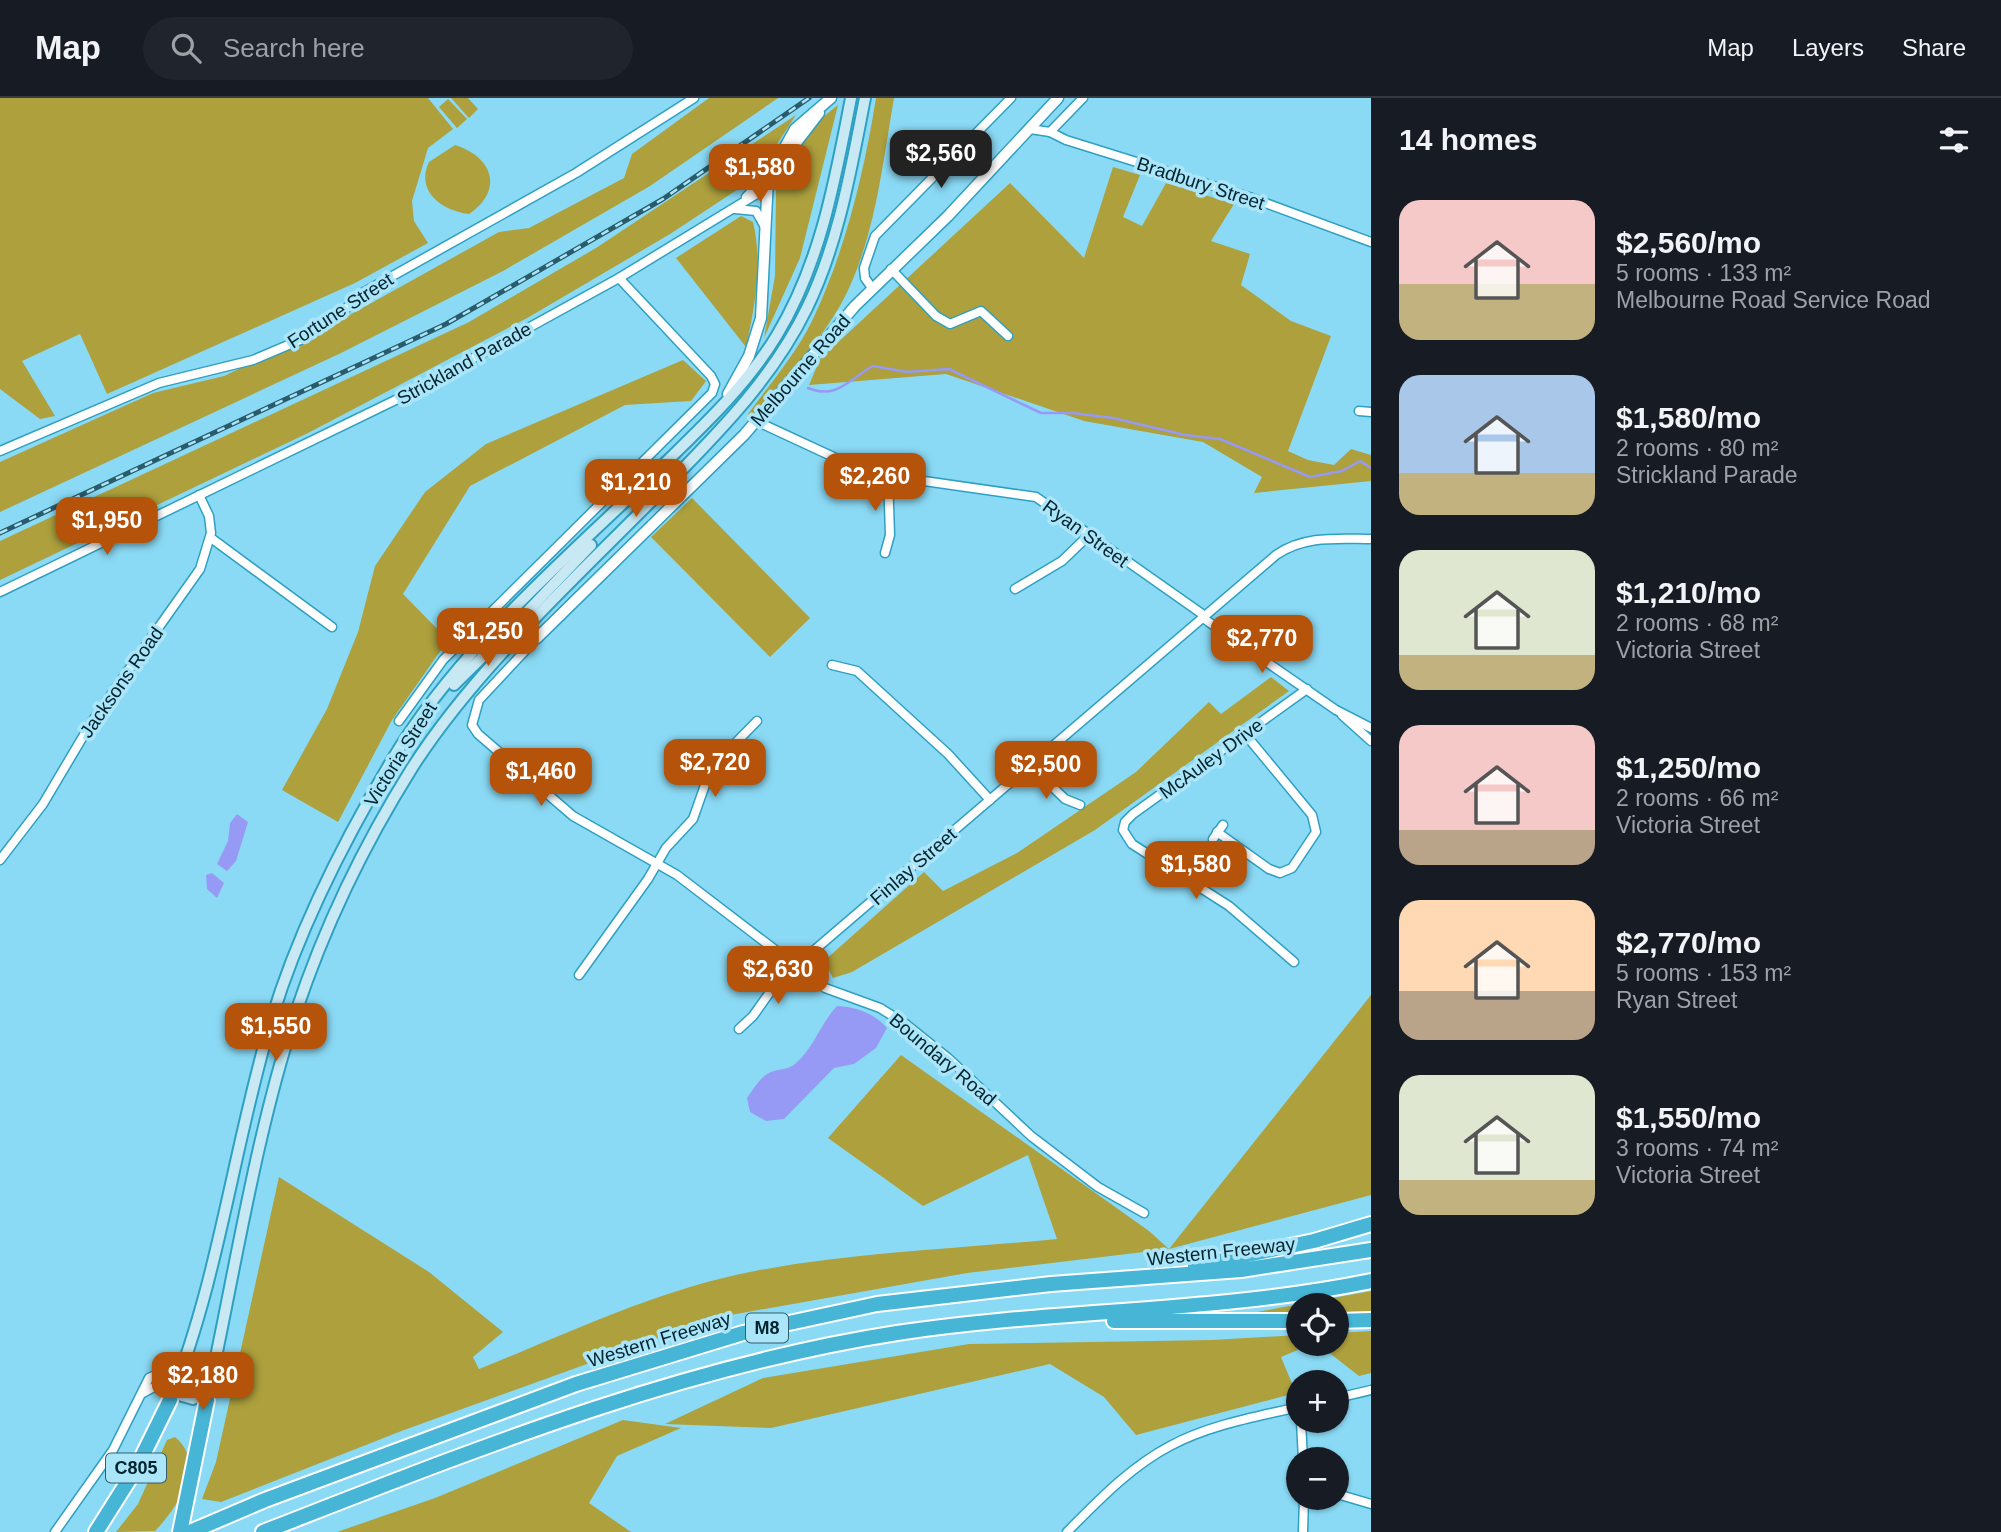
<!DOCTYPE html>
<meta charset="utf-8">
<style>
body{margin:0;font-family:Arial,sans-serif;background:#20242c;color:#f1f3f6;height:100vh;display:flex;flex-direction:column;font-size:26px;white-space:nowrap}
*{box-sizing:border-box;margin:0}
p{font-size:23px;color:#9ea1a6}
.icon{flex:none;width:38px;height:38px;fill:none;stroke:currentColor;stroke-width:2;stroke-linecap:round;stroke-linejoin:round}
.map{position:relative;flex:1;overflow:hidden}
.drawer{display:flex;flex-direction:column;background:#171b24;width:630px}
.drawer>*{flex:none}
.fabs{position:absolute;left:1286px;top:1195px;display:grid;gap:14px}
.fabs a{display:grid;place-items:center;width:63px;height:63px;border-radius:50%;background:#171b24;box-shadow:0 2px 5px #0004;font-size:35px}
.price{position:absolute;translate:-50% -60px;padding:0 16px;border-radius:14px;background:#b45309;color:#fff;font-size:23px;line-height:46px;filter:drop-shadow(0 2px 4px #0008)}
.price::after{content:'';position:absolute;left:50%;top:42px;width:21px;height:16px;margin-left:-10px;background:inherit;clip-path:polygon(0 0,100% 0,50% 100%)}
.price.current{background:#222;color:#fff}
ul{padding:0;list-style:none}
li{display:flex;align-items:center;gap:21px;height:175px;padding:0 28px}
li span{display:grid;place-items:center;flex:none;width:196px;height:140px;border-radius:21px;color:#555}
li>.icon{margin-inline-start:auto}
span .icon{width:84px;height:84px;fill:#fffc;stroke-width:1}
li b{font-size:30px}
h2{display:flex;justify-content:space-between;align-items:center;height:84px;padding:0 28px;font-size:30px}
header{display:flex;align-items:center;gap:42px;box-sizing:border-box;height:98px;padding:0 35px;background:#171b24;border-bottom:2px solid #363941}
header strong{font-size:33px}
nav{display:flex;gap:38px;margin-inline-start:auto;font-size:24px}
.search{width:490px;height:63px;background:#20242c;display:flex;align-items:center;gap:18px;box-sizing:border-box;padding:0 24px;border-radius:38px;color:#9ea1a6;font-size:26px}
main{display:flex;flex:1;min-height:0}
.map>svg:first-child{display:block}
.green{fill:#ada03d}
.water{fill:#979af4}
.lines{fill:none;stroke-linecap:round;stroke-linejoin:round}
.stream{stroke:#979af4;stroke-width:2.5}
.minor-casing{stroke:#2ea0c1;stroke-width:11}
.tertiary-casing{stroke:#2ea0c1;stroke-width:13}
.secondary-casing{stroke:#2ea0c1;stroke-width:14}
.motorway-casing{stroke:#fff;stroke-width:18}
.minor{stroke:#fff;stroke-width:8}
.tertiary{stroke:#fff;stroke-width:10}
.secondary{stroke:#c8e9f3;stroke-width:10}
.motorway{stroke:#47b5d6;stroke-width:14}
.rail-casing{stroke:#2a5b6a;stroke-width:5}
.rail{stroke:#abe5f9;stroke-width:2.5;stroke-dasharray:8;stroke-linecap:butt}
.labels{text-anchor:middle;stroke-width:7;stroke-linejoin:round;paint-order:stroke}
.shield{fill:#abe5f9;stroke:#335d6a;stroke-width:2}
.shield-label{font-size:18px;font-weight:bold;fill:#00232d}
.street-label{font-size:19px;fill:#00232d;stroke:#abe5f9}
</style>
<header>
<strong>Map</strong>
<div class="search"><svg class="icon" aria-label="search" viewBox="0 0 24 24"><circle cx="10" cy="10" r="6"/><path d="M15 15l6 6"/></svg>Search here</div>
<nav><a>Map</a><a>Layers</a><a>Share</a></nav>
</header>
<main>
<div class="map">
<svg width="1371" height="1434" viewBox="0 0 1371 1434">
<rect width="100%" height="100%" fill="#8bdaf5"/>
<!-- green -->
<g class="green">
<polygon points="0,0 428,0 453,31 428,50 412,103 414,123 428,145 355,185 107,296 80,236 22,263 55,318 40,321 0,291"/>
<polygon points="451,0 468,0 478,11 469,20"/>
<polygon points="709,0 778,0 650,88 503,173 341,255 0,414 0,364 153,295 224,278 339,223 499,134 529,130 624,80 632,56"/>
<path d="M 876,0 L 894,0 C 882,68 875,144 841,206 C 817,249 779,286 748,323 L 748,316 C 769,287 796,256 812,223 C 845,154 864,75 876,0 Z"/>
<polygon points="448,1 467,21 457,30 439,9"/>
<polygon points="838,7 800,160 764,240 775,178 776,92 797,52 823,19"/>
<polygon points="796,17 755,80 670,136 529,219 308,335 0,482 0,443 469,224 596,150"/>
<path d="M 455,47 C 493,59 504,92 469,116 C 442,113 415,93 429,64 Z"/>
<polygon points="1113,69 1140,77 1123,119 1142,128 1166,85 1234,106 1211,143 1250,156 1241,187 1291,223 1331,238 1288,353 1308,362 1334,367 1351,351 1371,357 1371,383 1254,395 1262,379 1203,344 1084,323 946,276 809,287 820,261 1010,85 1084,160"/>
<path d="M 741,118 L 753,124 C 763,166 755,207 746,249 L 676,160 Z"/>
<polygon points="683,262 706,283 691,303 625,307 470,388 403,496 448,542 392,622 338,724 282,692 327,611 358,534 375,468 425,394 486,346"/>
<polygon points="692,400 810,520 770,559 651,439"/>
<polygon points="1271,579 1289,593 1095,732 852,874 833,880 824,863 924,774 943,793 1017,755 1136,674 1209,604 1221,616"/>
<path d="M 1371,897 L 1371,1097 L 1169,1151 L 967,1175 L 714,1220 L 404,1332 L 221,1404 L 202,1401 L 216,1364 L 279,1079 L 429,1174 L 503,1234 L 473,1259 L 479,1271 C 569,1235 659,1191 755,1173 C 854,1154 956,1151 1057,1141 L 1028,1057 L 923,1108 L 828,1040 L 901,957 L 1149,1133 L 1169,1151 Z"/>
<polygon points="1371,1193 1371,1215 1337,1217 1337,1208 1298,1208 1298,1215 1257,1214"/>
<polygon points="1371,1233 1371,1275 1359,1278 1318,1246 1337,1246 1337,1235"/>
<polygon points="1298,1237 1298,1246 1312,1246 1281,1259 1296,1295 1136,1337 1104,1299 1050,1266 771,1330 665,1326 763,1280 969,1246 1212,1242"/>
<polygon points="623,1322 681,1330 617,1358 589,1405 631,1434 337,1434 435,1400"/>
<path d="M 175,1339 C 208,1366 177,1410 155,1433 L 116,1434 L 138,1406 L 167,1342 Z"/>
</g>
<!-- water -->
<g class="water">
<polygon points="237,716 248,724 236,763 227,773 217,766 228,743 230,725"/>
<polygon points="212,775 224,785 217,800 207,791 206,777"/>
<path d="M 837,908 C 856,909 874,915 887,930 L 876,950 L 854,966 L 834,970 L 784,1021 L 766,1023 L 750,1014 L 747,1000 C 754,990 762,976 774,973 C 781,971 789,971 795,966 C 814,950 820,926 837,908 Z"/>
</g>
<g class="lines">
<!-- stream -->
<path class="stream" d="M 808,290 C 837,302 849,281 873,268 L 907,274 L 949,271 L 1041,315 L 1073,315 L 1113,320 L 1185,337 L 1220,341 L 1310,379 L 1342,373 L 1360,363 L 1371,370"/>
<defs>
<g id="minor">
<polyline points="1030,31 1050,34 1066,42 1252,100 1371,144"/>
<polyline points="1050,34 1083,0"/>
<polyline points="746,99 768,76"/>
<polyline points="735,111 756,113 765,129"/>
<polyline points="891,171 936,218 950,226 981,213 1008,238"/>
<polyline points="872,190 865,180 864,170 875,138 1011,0"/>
<polyline points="1359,313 1371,314"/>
<polyline points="756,323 868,375 1036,399 1205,518"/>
<polyline points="0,353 159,285 253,262 300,242 339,217 364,194 576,75 694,0"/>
<polyline points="211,440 332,529"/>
<polyline points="885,455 890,437 888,378"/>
<polyline points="1015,491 1062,463 1089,437"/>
<polyline points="0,494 410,295 619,180 765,91"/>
<polyline points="1203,520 1336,612 1371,630"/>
<polyline points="537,540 479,602 472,627 478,636 573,718 677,777 825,890 880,910 907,927 948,960 1031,1038 1098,1089 1144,1115"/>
<polyline points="832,567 857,573 948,656 990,702"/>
<polyline points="1342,617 1371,643"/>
<polyline points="399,623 443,562 712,295 715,286 711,278 619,180"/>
<polyline points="1030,667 1065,701 1080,707"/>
<polyline points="1217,734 1269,771 1280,775 1292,770 1316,734 1312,717 1245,636"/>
<polyline points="1213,741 1223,727"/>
<polyline points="0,762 43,706 91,625 200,471 211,435 209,418 199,397"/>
<polyline points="1294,864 1229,808 1132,746 1123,732 1125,724 1133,716 1307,591"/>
<path d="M 797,867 L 1276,457 C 1305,437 1338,441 1371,441"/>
<polyline points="579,877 648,781 666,750 693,721 711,670 757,623"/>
<polyline points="739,931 753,918 792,863"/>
<polyline points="143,1295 154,1289 172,1295"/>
<polyline points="1337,1300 1371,1292"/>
<polyline points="1301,1323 1303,1362"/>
<polyline points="1337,1396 1371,1406"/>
<polyline points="55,1434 113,1352 149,1280 162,1274 181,1275"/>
<path d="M 1067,1434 C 1098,1403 1130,1369 1170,1348 C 1209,1327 1255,1319 1298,1309"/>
<polyline points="1303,1434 1304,1400"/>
</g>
<g id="tertiary">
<polyline points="766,91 776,81 792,50 819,15"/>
<polyline points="728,296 749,258 761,220 768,80 795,31 831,0"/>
<polyline points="526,533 537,540 744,337 855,208 948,118 1058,0"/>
</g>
<g id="secondary">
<polyline points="526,533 523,525 527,514 591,447"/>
<polyline points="454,587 509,533 518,529 526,533"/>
<polyline points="181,1275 213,1276"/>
<polyline points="172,1295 193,1301 202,1296 209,1288"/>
<path d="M 170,1302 C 218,1183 233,1053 269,930 C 296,836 342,746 392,662 C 460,548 569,459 663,367 C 704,327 747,287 777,237 C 821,164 835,82 851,0"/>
<path d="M 207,1302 C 235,1173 255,1039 296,914 C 324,830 365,745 412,670 C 479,565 587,470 674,380 C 725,328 775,276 807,210 C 839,144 851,71 865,0"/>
</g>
<g id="motorway">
<polyline points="1195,1168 1314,1143 1371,1126"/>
<polyline points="1114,1223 1298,1223"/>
<polyline points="1337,1223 1371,1222"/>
<polyline points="96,1434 137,1369 170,1302"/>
<polyline points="180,1434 207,1302"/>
<polyline points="190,1434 265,1402 576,1286 743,1235 877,1206 1051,1186 1241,1172 1371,1152"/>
<path d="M 263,1434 C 469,1354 678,1269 897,1235 C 1055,1211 1214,1215 1371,1183"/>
</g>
</defs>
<!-- minor casing -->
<use href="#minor" class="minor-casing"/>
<!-- tertiary casing -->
<use href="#tertiary" class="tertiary-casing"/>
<!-- secondary casing -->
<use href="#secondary" class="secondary-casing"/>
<!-- motorway casing -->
<use href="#motorway" class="motorway-casing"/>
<!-- minor -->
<use href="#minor" class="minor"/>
<!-- tertiary -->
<use href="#tertiary" class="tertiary"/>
<!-- secondary -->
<use href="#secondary" class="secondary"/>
<!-- motorway -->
<use href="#motorway" class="motorway"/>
<defs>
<polyline id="rail" points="0,435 446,226 663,101 809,0"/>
</defs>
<!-- rail casing -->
<use href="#rail" class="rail-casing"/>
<!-- rail -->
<use href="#rail" class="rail"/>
</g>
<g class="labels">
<!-- shield labels -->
<g class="shield">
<rect x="746" y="1215.5" width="42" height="29" rx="5"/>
<rect x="106" y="1355.5" width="60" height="29" rx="5"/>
</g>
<g class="shield-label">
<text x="767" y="1236">M8</text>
<text x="136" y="1376">C805</text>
</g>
<!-- street labels -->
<g class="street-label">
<text transform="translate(1201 85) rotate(18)" y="7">Bradbury Street</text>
<text transform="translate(340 212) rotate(-33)" y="7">Fortune Street</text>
<text transform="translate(464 265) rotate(-29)" y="7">Strickland Parade</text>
<text transform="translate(800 272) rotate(-49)" y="7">Melbourne Road</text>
<text transform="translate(1086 435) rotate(36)" y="7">Ryan Street</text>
<text transform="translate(121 584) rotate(-55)" y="7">Jacksons Road</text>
<text transform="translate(400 656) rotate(-58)" y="7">Victoria Street</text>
<text transform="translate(1211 660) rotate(-36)" y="7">McAuley Drive</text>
<text transform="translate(913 768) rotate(-41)" y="7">Finlay Street</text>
<text transform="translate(943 961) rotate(40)" y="7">Boundary Road</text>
<text transform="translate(1221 1153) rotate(-6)" y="7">Western Freeway</text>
<text transform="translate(659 1241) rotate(-17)" y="7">Western Freeway</text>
</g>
</g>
</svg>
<div class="fabs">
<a><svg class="icon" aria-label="locate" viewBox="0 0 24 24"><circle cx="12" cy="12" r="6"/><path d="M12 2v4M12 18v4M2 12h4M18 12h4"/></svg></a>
<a>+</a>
<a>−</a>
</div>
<b class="price current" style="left:941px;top:92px">$2,560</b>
<b class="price" style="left:760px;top:106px">$1,580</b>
<b class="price" style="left:875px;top:415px">$2,260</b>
<b class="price" style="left:636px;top:421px">$1,210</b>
<b class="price" style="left:107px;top:459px">$1,950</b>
<b class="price" style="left:488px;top:570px">$1,250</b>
<b class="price" style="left:1262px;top:577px">$2,770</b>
<b class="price" style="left:715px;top:701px">$2,720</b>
<b class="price" style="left:1046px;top:703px">$2,500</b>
<b class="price" style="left:541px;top:710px">$1,460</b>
<b class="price" style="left:1196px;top:803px">$1,580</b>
<b class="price" style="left:778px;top:908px">$2,630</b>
<b class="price" style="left:276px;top:965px">$1,550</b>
<b class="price" style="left:203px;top:1314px">$2,180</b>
</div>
<section class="drawer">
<h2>14 homes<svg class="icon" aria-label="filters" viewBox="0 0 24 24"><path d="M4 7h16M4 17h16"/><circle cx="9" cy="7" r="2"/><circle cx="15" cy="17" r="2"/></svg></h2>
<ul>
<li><span style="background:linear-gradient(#f6c9c9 60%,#c2b280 0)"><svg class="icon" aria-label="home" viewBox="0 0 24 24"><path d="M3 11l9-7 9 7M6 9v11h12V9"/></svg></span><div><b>$2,560/mo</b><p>5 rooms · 133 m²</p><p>Melbourne Road Service Road</p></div></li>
<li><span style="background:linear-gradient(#a9c7e8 70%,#c2b280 0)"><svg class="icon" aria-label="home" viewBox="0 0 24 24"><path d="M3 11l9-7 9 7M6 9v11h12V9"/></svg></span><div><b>$1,580/mo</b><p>2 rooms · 80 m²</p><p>Strickland Parade</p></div></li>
<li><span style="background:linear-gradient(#dfe7d0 75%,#c2b280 0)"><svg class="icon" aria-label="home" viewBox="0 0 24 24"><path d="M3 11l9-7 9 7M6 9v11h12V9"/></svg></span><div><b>$1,210/mo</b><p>2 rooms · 68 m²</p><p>Victoria Street</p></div></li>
<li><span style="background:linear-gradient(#f6c9c9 75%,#b9a48a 0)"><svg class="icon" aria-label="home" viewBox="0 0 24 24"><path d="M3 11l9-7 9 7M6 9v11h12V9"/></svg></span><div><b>$1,250/mo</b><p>2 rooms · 66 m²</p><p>Victoria Street</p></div></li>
<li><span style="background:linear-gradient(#ffd9b3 65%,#b9a48a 0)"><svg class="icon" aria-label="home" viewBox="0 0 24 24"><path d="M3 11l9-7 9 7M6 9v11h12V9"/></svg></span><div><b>$2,770/mo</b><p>5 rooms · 153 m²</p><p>Ryan Street</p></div></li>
<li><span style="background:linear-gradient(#dfe7d0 75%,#c2b280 0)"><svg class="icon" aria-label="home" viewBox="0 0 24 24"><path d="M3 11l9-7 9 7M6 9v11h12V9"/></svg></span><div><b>$1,550/mo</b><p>3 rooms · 74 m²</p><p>Victoria Street</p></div></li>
</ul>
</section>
</main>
